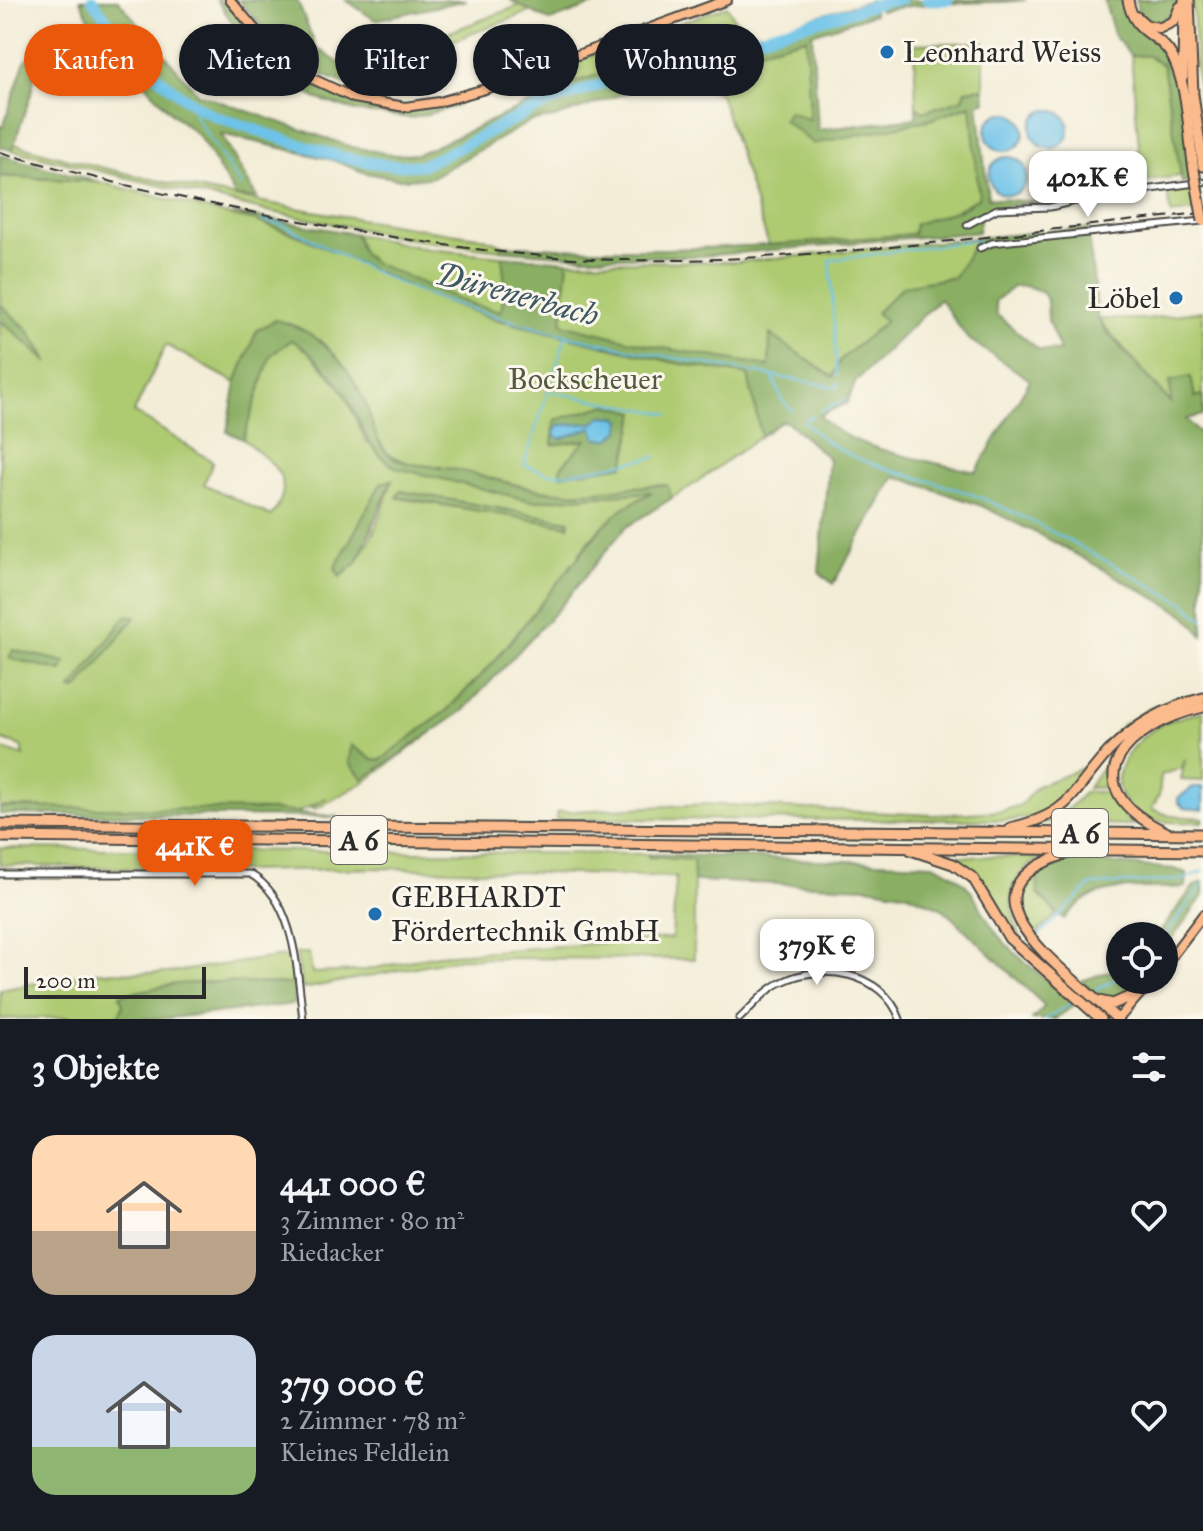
<!DOCTYPE html>
<html lang="de">
<meta charset="utf-8">
<style>
body{margin:0;font-family:"IM FELL Great Primer",serif;background:#20242c;color:#f1f3f6;height:100vh;display:flex;flex-direction:column;font-size:30px;white-space:nowrap}
*{box-sizing:border-box;margin:0}
p{font-size:26px;color:#9ea1a6}
.icon{flex:none;width:44px;height:44px;fill:none;stroke:currentColor;stroke-width:2;stroke-linecap:round;stroke-linejoin:round}
.map{position:relative;height:1019px;overflow:hidden}
.side{display:flex;flex-direction:column;background:#171b24;flex:1}
.side>*{flex:none}
.guide{position:absolute;left:24px;top:24px;width:800px;height:72px;display:flex;gap:16px}
.tools{position:absolute;left:1106px;top:922px;display:grid;gap:16px}
.tools a{display:grid;place-items:center;width:72px;height:72px;border-radius:50%;background:#171b24;box-shadow:0 2px 6px #0004;font-size:40px}
.scale{position:absolute;left:24px;bottom:20px;width:182px;box-sizing:border-box;padding-left:8px;border:4px solid #2b2b2b;border-top:0;font-size:22px;line-height:28px;white-space:nowrap;color:#2b2b2b;-webkit-text-stroke:6px #fbf7ec;paint-order:stroke}
.price{position:absolute;translate:-50% -68px;padding:0 18px;border-radius:16px;background:#fff;color:#222;font-size:26px;line-height:52px;filter:drop-shadow(0 2px 4px #0008)}
.price::after{content:'';position:absolute;left:50%;top:48px;width:24px;height:18px;margin-left:-12px;background:inherit;clip-path:polygon(0 0,100% 0,50% 100%)}
.price.active{background:#ea580c;color:#fff}
ul{padding:0;list-style:none}
li{display:flex;align-items:center;gap:24px;height:200px;padding:0 32px}
li span{display:grid;place-items:center;flex:none;width:224px;height:160px;border-radius:24px;color:#555}
li>.icon{margin-inline-start:auto}
span .icon{width:96px;height:96px;fill:#fffc;stroke-width:1}
li b{font-size:34px}
h2{display:flex;justify-content:space-between;align-items:center;height:96px;padding:0 32px;font-size:34px}
.chip{padding:0 28px;border-radius:36px;background:#171b24;box-shadow:0 2px 6px #0004;font-size:28px;line-height:72px}
.chip.active{background:#ea580c;color:#fff}
.map>svg:first-child{display:block}
.green{fill:#aecb72;stroke:#6c7b4e;stroke-width:2;fill-rule:evenodd}
.forest{fill:#8aaf64;stroke:#5a6d48;stroke-width:2;fill-rule:evenodd}
.water{fill:#6cc2e9;stroke:#4c768a;stroke-width:2}
.lines{fill:none;stroke-linecap:round;stroke-linejoin:round}
.stream{stroke:#6cc2e9;stroke-width:2}
.river{stroke:#6cc2e9;stroke-width:11}
.minor-casing{stroke:#494845;stroke-width:9}
.primary-casing{stroke:#494845;stroke-width:12}
.trunk-casing{stroke:#494845;stroke-width:13}
.motorway-casing{stroke:#494845;stroke-width:13}
.minor{stroke:#fff;stroke-width:5}
.primary{stroke:#fbbb8d;stroke-width:8}
.trunk{stroke:#fbbb8d;stroke-width:9}
.motorway{stroke:#fbbb8d;stroke-width:9}
.rail{stroke:#2b2b2b;stroke-width:2;stroke-dasharray:12 6;stroke-linecap:butt}
.trunk-bridge-casing{stroke:#494845;stroke-width:13;stroke-linecap:butt}
.trunk-bridge{stroke:#fbbb8d;stroke-width:9}
.poi-dot{fill:#1f6fb2;stroke:#fbf7ec;stroke-width:3}
.labels{text-anchor:middle;stroke-width:6;stroke-linejoin:round;paint-order:stroke}
.shield{fill:#fbf7ec;stroke:#696865;stroke-width:2}
.shield-label{font-size:28px;font-weight:bold;fill:#2b2b2b}
.poi-label{font-size:30px;fill:#2b2b2b;stroke:#fbf7ec;text-anchor:start}
.park-label{font-size:30px;fill:#525b40;stroke:#fbf7ec}
.water-label{font-size:32px;font-style:italic;fill:#3e5864;stroke:#fbf7ec}
</style>
<div class="map">
<svg width="1203" height="1019" viewBox="0 0 1203 1019">
<rect width="100%" height="100%" fill="#fbf7ec"/>
<filter id="ink" filterUnits="userSpaceOnUse"><feTurbulence type="fractalNoise" baseFrequency=".0125" numOctaves="2"/><feDisplacementMap in="SourceGraphic" scale="16" xChannelSelector="R" yChannelSelector="G"/><feConvolveMatrix kernelMatrix="1 2 1 2 8 2 1 2 1" color-interpolation-filters="sRGB"/></filter>
<filter id="wash" filterUnits="userSpaceOnUse"><feTurbulence type="fractalNoise" baseFrequency=".006" numOctaves="4" result="noise"/><feDisplacementMap in="SourceGraphic" scale="32" xChannelSelector="R" yChannelSelector="G"/><feGaussianBlur stdDeviation="1.8" result="paint"/><feColorMatrix in="noise" values="0 0 0 0 0 0 0 0 0 0 0 0 0 0 0 0 0 1.4 0 .05"/><feComposite in="paint" operator="in"/></filter>
<g filter="url(#wash)">
<rect width="100%" height="100%" fill="#f3edd7"/>
<!-- green -->
<g class="green">
<polygon points="1193,0 1203,0 1203,127 1196,69"/>
<polygon points="520,5 532,11 452,41 429,46 429,40"/>
<polygon points="727,6 741,30 576,82 572,62"/>
<polygon points="806,38 814,143 932,119 972,105 979,197 913,234 769,246 720,94 704,86 739,70 739,55"/>
<polygon points="984,42 984,88 966,90 963,99 923,112 916,106 914,44"/>
<polygon points="1131,55 1148,56 1163,65 1181,176 1142,181"/>
<path d="M 15,144 C 168,189 327,215 484,238 L 503,245 L 501,250 L 417,240 L 262,210 L 12,150 Z"/>
<path d="M 0,176 L 100,182 L 236,217 L 358,241 L 355,234 L 428,249 L 502,256 L 503,261 L 568,264 L 568,261 L 737,262 L 978,238 C 953,310 822,386 760,429 L 761,436 L 687,489 L 619,529 L 462,710 L 366,781 L 316,809 L 311,808 L 327,798 L 298,812 L 0,807 L 0,748 L 24,756 L 21,746 L 0,739 L 0,320 L 47,359 L 28,330 L 0,304 ZM 257,330 L 319,340 L 366,405 L 376,436 L 387,453 L 410,464 L 440,467 L 536,496 L 661,488 L 573,565 C 591,531 621,509 654,491 L 532,501 L 413,471 L 366,441 L 342,389 L 308,351 L 292,339 L 271,354 L 243,439 C 271,463 300,479 271,516 L 204,484 L 213,462 L 134,412 L 166,345 L 236,383 ZM 392,480 C 382,513 369,556 340,577 ZM 401,491 L 569,521 L 569,525 L 398,498 ZM 504,651 C 468,704 411,740 362,778 L 352,746 L 372,759 L 381,761 L 446,711 Z"/>
<polygon points="1193,188 1197,211 1171,214 1167,191"/>
<polygon points="1203,311 1203,395 1195,397 1170,381 1172,404 1098,319 1146,319"/>
<polygon points="1154,706 1159,708 1117,737 1058,807 1036,817 1010,820 556,819 557,812 706,804 933,815 1001,811 1021,805 1037,786 1083,768 1122,725"/>
<path d="M 1203,711 L 1203,781 L 1181,780 L 1185,759 L 1182,768 L 1161,775 L 1159,795 L 1152,809 L 1170,816 L 1203,818 L 1203,822 C 1180,822 1149,825 1131,809 C 1099,779 1133,739 1162,724 C 1174,718 1190,715 1203,711 Z"/>
<polygon points="1127,740 1113,762 1110,787 1088,788 1111,755"/>
<polygon points="1085,792 1111,792 1124,817 1134,825 1046,823 1064,813"/>
<polygon points="0,848 648,854 648,857 694,859 694,959 461,958 303,989 296,953 309,953 312,973 361,971 437,955 672,938 676,877 384,868 245,871 0,865"/>
<path d="M 943,856 L 1044,857 C 1000,877 1009,908 1022,943 C 991,914 986,873 943,856 Z"/>
<path d="M 1047,864 L 1038,894 L 1057,914 L 1034,936 C 1005,914 1024,881 1047,864 Z"/>
<polygon points="283,956 290,960 294,984 120,995 123,1005 119,1016 0,1019 0,990 92,972 167,973"/>
</g>
<!-- forest -->
<g class="forest">
<path d="M 80,0 L 118,0 L 198,94 L 352,147 L 396,155 L 418,154 L 576,82 L 741,30 L 745,38 L 871,0 L 874,14 L 812,34 L 818,130 L 916,118 L 916,106 L 923,112 L 963,99 L 966,90 L 984,88 L 985,102 L 978,103 L 988,198 L 1049,203 L 1073,197 C 1043,207 1008,199 981,215 L 978,232 L 702,256 L 586,257 L 501,250 L 503,245 C 641,255 775,246 913,234 L 915,224 L 964,208 L 979,197 L 971,105 L 932,119 L 814,144 L 783,120 L 789,111 L 810,120 L 806,38 L 739,55 L 739,70 L 704,86 L 677,75 L 554,118 L 531,121 L 430,178 L 400,179 L 366,173 L 333,160 L 221,134 L 257,198 L 236,197 L 198,135 L 171,113 L 133,70 L 88,17 Z"/>
<polygon points="217,0 224,0 281,69 334,96 387,110 418,110 454,103 458,106 412,118 355,111 315,98 282,78 268,75"/>
<path d="M 239,0 L 297,0 L 316,47 L 359,77 L 407,82 L 412,94 C 318,85 299,71 239,0 Z"/>
<polygon points="346,0 467,0 375,20"/>
<polygon points="510,0 607,0 550,21"/>
<path d="M 879,0 L 1026,0 C 978,5 927,0 880,11 Z"/>
<path d="M 1104,0 L 1123,0 C 1132,41 1158,33 1172,62 C 1188,97 1187,144 1192,181 L 1182,183 L 1163,65 L 1148,56 L 1131,55 L 1115,37 Z"/>
<polygon points="1136,0 1178,0 1178,1 1174,13 1156,25 1138,13"/>
<polygon points="39,43 32,91 12,150 0,147 0,126 3,127 24,63"/>
<polygon points="0,155 100,182 0,176"/>
<path d="M 233,213 L 355,234 L 361,251 L 372,262 L 473,305 L 501,311 L 505,285 L 502,256 L 568,261 L 562,324 L 657,347 L 769,366 L 770,334 L 833,377 L 840,360 L 886,321 L 876,313 L 903,286 L 954,277 L 978,238 L 1088,228 L 1098,319 L 1106,331 L 1171,403 L 1170,381 L 1191,377 L 1195,397 L 1203,395 L 1203,415 L 1186,419 L 1203,437 L 1203,636 L 1186,615 L 1050,540 L 982,506 L 895,476 L 833,584 L 819,572 L 829,459 L 789,423 L 782,421 L 761,436 L 748,375 L 676,363 L 494,319 L 420,292 L 302,237 ZM 1026,286 C 1052,294 1046,297 1048,319 C 1050,329 1057,341 1060,351 L 1039,350 L 997,315 L 995,301 L 1013,287 ZM 940,299 L 967,338 L 1030,380 L 976,472 C 937,462 842,449 820,415 L 847,403 L 856,381 Z"/>
<polygon points="0,304 28,330 49,363 0,320"/>
<path d="M 275,320 C 320,329 350,366 367,408 C 373,423 375,441 387,453 C 402,467 431,465 451,469 C 487,475 520,489 557,492 C 593,495 631,485 667,485 L 672,498 L 625,528 L 559,608 L 463,711 L 363,779 L 349,763 L 351,745 L 372,759 L 381,760 L 446,711 L 493,663 L 603,526 L 623,508 L 652,492 L 532,501 L 397,468 C 365,451 362,422 344,393 C 332,373 312,353 292,340 L 271,355 L 243,439 L 227,432 L 236,383 L 257,330 Z"/>
<polygon points="607,405 636,412 624,465 561,475 560,468 586,440 552,445 555,420"/>
<polygon points="392,480 357,563 340,577 335,568 381,483"/>
<polygon points="400,491 570,521 569,526 397,497"/>
<polygon points="126,616 136,616 77,690 71,689"/>
<polygon points="13,650 65,662 62,671 9,658"/>
<polygon points="0,807 272,810 339,817 0,814"/>
<path d="M 648,854 L 933,864 C 983,885 973,908 1003,941 C 1024,965 1052,981 1074,1005 L 1055,1019 L 1032,1019 L 1045,1006 L 943,909 L 908,894 L 868,887 L 694,881 L 693,860 L 648,857 Z"/>
<path d="M 1071,860 L 1174,869 L 1187,873 L 1186,887 C 1138,891 1097,878 1064,919 L 1038,894 L 1037,873 L 1047,864 Z"/>
<polygon points="1203,882 1203,896 1164,950 1164,936 1157,936 1194,886"/>
<polygon points="1120,968 1120,980 1138,980 1117,999 1098,997 1081,981"/>
<polygon points="213,982 294,984 295,1004 159,1019 64,1019 119,1016 123,1005 120,995 175,984"/>
</g>
<!-- water -->
<g class="water">
<circle cx="1050" cy="129" r="19"/>
<circle cx="1005" cy="132" r="19"/>
<circle cx="1053" cy="174" r="19"/>
<circle cx="1008" cy="176" r="19"/>
<polygon points="602,416 617,417 621,421 620,430 610,439 597,439 592,427 561,439 556,437 554,432 560,425 594,423"/>
<polygon points="1193,787 1203,787 1203,810 1184,808 1178,802 1178,798"/>
</g>
<g class="lines">
<!-- stream -->
<g class="stream">
<polyline points="191,104 196,117 241,186"/>
<path d="M 262,221 L 281,224 C 328,247 375,275 423,293 C 556,341 699,363 837,387 L 837,383"/>
<polyline points="567,333 524,465 549,474 570,473 656,457"/>
<polyline points="837,375 830,260 978,240"/>
<polyline points="773,378 782,400 792,411"/>
<polyline points="552,392 669,414"/>
<polyline points="821,411 846,400"/>
<path d="M 812,416 L 804,421 C 846,471 928,474 986,500 C 1055,530 1120,570 1187,605 L 1203,619"/>
<polyline points="1037,937 1091,885 1182,880 1203,871"/>
<polyline points="1164,937 1203,884"/>
<polyline points="1096,990 1120,977"/>
<polyline points="1046,1019 1072,1003"/>
</g>
<!-- river -->
<g class="river">
<path d="M 92,0 C 127,47 161,88 214,116 C 280,136 353,170 422,165 C 469,145 512,116 560,99 C 667,59 777,34 887,1 L 901,0"/>
<polyline points="927,0 948,0"/>
</g>
</g>
</g>
<g filter="url(#ink)">
<g class="lines">
<defs>
<g id="minor">
<polyline points="967,225 997,209 1050,207 1092,197 1203,182"/>
<polyline points="980,248 992,243 1202,221"/>
<path d="M 0,874 L 250,874 C 296,900 297,972 303,1019"/>
<path d="M 739,1019 C 752,1007 766,989 782,982 C 822,962 883,972 900,1019"/>
</g>
<g id="primary">
<polyline points="230,0 259,34 302,74 354,98 405,107 439,102 485,89 727,0"/>
<polyline points="1164,966 1203,915"/>
<polyline points="1118,1019 1152,980"/>
</g>
<g id="trunk">
<path d="M 1128,0 C 1134,36 1160,32 1173,58 C 1189,91 1188,134 1194,170"/>
<polyline points="1189,0 1193,94 1203,166"/>
<polyline points="1137,17 1146,25 1160,28 1174,21 1180,7"/>
<polyline points="1183,77 1184,0"/>
</g>
<g id="motorway">
<polyline points="0,824 1203,834"/>
<path d="M 1010,828 C 1072,814 1070,794 1108,752 C 1134,725 1167,707 1203,698"/>
<path d="M 1166,832 C 1067,785 1126,725 1203,707"/>
<polyline points="0,837 1203,851"/>
<polyline points="911,850 953,864 973,878 1009,938 1101,1019"/>
<path d="M 1073,852 C 938,890 1070,972 1117,1019"/>
<polyline points="1099,1001 1113,1004 1143,991"/>
</g>
</defs>
<!-- minor casing -->
<use href="#minor" class="minor-casing"/>
<!-- primary casing -->
<use href="#primary" class="primary-casing"/>
<!-- trunk casing -->
<use href="#trunk" class="trunk-casing"/>
<!-- motorway casing -->
<use href="#motorway" class="motorway-casing"/>
<!-- minor -->
<use href="#minor" class="minor"/>
<!-- primary -->
<use href="#primary" class="primary"/>
<!-- trunk -->
<use href="#trunk" class="trunk"/>
<!-- motorway -->
<use href="#motorway" class="motorway"/>
<!-- rail -->
<path class="rail" d="M 0,152 C 85,177 174,197 262,214 C 382,236 501,258 625,260 C 817,263 1012,232 1203,213"/>
<defs>
<polyline id="trunk-bridge" points="1194,170 1203,221"/>
</defs>
<!-- trunk-bridge casing -->
<use href="#trunk-bridge" class="trunk-bridge-casing"/>
<!-- trunk-bridge -->
<use href="#trunk-bridge" class="trunk-bridge"/>
</g>
</g>
<!-- markers -->
<g class="poi-dot">
<circle cx="887" cy="52" r="8"/>
<circle cx="1176" cy="298" r="8"/>
<circle cx="375" cy="914" r="8"/>
</g>
<g class="labels">
<!-- shield labels -->
<g class="shield">
<rect x="1052" y="809" width="56" height="48" rx="6"/>
<rect x="331" y="816" width="56" height="48" rx="6"/>
</g>
<g class="shield-label">
<text x="1080" y="843">A 6</text>
<text x="359" y="850">A 6</text>
</g>
<!-- poi labels -->
<g class="poi-label">
<text x="903" y="62">Leonhard Weiss</text>
<text x="1160" y="308" text-anchor="end">Löbel</text>
<text x="391" y="907">GEBHARDT<tspan x="391" dy="34">Fördertechnik GmbH</tspan></text>
</g>
<!-- park labels -->
<g class="park-label">
<text x="585" y="389">Bockscheuer</text>
</g>
<!-- water labels -->
<g class="water-label">
<text transform="translate(517 294) rotate(15)" y="11">Dürenerbach</text>
</g>
</g>
</svg>
<div class="tools">
<a><svg class="icon" aria-label="locate" viewBox="0 0 24 24"><circle cx="12" cy="12" r="6"/><path d="M12 2v4M12 18v4M2 12h4M18 12h4"/></svg></a>
</div>
<div class="scale">200 m</div>
<b class="price" style="left:1088px;top:219px">402K €</b>
<b class="price active" style="left:195px;top:888px">441K €</b>
<b class="price" style="left:817px;top:987px">379K €</b>
<div class="guide">
<a class="chip active">Kaufen</a>
<a class="chip">Mieten</a>
<a class="chip">Filter</a>
<a class="chip">Neu</a>
<a class="chip">Wohnung</a>
</div>
</div>
<section class="side">
<h2>3 Objekte<svg class="icon" aria-label="filters" viewBox="0 0 24 24"><path d="M4 7h16M4 17h16"/><circle cx="9" cy="7" r="2"/><circle cx="15" cy="17" r="2"/></svg></h2>
<ul>
<li><span style="background:linear-gradient(#ffd9b3 60%,#b9a48a 0)"><svg class="icon" aria-label="home" viewBox="0 0 24 24"><path d="M3 11l9-7 9 7M6 9v11h12V9"/></svg></span><div><b>441 000 €</b><p>3 Zimmer · 80 m²</p><p>Riedacker</p></div><svg class="icon" aria-label="heart" viewBox="0 0 24 24"><path d="M12 20l-8-8c-3-5 5-10 8-4 3-6 11-1 8 4z"/></svg></li>
<li><span style="background:linear-gradient(#c9d6e8 70%,#8fb573 0)"><svg class="icon" aria-label="home" viewBox="0 0 24 24"><path d="M3 11l9-7 9 7M6 9v11h12V9"/></svg></span><div><b>379 000 €</b><p>2 Zimmer · 78 m²</p><p>Kleines Feldlein</p></div><svg class="icon" aria-label="heart" viewBox="0 0 24 24"><path d="M12 20l-8-8c-3-5 5-10 8-4 3-6 11-1 8 4z"/></svg></li>
</ul>
</section>
